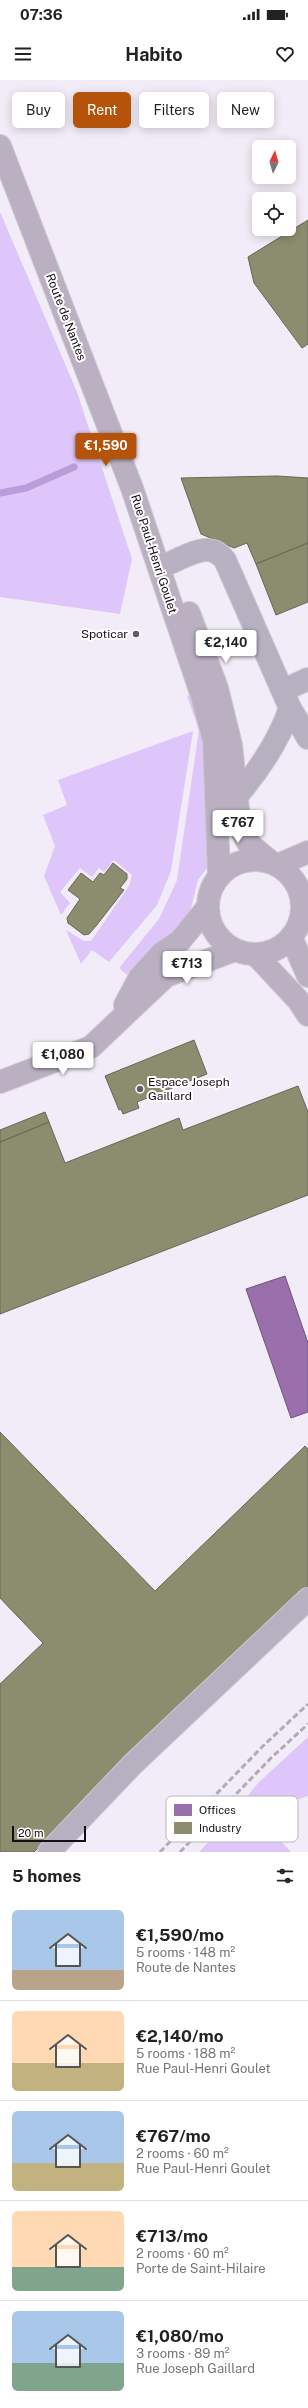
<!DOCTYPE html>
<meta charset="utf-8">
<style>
body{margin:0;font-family:"Public Sans",sans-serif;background:#f2f2f2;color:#222;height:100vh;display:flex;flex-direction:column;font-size:15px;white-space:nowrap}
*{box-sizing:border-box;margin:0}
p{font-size:13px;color:#767676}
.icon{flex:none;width:22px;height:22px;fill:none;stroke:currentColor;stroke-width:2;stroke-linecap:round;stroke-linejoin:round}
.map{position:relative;height:1772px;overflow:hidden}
.details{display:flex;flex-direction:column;background:#fff;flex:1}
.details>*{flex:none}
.top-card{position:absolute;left:12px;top:12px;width:284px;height:36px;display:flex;gap:8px}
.needle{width:26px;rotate:5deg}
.tools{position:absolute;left:252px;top:60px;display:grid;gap:8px}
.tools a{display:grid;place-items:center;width:44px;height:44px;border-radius:6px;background:#fff;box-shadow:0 2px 10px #0003;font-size:20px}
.scale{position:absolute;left:12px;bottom:10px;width:74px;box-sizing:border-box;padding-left:4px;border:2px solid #130e18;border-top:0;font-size:11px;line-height:14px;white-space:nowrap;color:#130e18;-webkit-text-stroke:3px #fff;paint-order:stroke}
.price{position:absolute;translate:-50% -34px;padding:0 9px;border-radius:4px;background:#fff;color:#222;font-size:13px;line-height:26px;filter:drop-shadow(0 1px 2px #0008)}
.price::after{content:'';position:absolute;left:50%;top:24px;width:12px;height:9px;margin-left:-6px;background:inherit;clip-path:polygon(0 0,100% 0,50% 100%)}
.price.selected{background:#b45309;color:#fff}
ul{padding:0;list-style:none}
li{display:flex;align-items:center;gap:12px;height:100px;padding:0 12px}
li+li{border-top:1px solid #e0e0e0}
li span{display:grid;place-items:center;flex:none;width:112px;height:80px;border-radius:6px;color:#555}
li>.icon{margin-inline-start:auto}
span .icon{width:48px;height:48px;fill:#fffc;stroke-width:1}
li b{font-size:17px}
h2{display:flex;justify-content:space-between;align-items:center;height:48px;padding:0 12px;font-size:17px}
.chip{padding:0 14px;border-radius:6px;background:#fff;box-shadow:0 2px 10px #0003;font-size:14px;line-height:36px}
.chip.selected{background:#b45309;color:#fff}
.status{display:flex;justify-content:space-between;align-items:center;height:28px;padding:0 20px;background:#fff;direction:ltr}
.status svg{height:11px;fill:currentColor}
header{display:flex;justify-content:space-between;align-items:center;height:52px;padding:0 12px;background:#fff;font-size:18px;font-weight:700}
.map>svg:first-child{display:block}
.green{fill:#dfc6fa}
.offices{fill:#9970ab;stroke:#71537f}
.industry{fill:#8c8c6e;stroke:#686654}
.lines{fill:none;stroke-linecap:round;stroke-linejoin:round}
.stream{stroke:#ba9cd9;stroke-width:7}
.minor-casing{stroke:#cdc9d2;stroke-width:24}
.major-casing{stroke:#cdc9d2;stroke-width:24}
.minor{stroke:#b7b0c0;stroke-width:22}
.major{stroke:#bab0c2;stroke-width:22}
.rail{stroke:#b1abb7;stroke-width:3;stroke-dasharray:6 3;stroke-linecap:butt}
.poi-dot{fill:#615c66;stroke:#fff;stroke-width:1.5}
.labels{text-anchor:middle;stroke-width:4;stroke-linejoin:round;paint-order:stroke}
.street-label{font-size:12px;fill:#130e18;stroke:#fff}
.poi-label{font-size:12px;fill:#130e18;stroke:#fff;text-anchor:end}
.key{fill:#fff;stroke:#b8b7ba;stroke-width:1}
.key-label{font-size:11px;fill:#130e18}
</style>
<div class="status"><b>07:36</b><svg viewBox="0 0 49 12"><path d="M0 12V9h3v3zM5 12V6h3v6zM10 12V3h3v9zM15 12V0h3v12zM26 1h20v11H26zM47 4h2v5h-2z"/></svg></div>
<header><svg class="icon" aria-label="menu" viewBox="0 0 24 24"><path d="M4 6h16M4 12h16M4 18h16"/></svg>Habito<svg class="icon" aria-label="heart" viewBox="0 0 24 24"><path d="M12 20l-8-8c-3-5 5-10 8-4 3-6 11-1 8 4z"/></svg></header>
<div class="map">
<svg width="308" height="1772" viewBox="0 0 308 1772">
<rect width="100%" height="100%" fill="#f1ecf7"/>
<!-- green -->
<g class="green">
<polygon points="0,132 77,312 132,479 120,534 0,517"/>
<polygon points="194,614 203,639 210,784 198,800 190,832 174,854 149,870 127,895 119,888 159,839 177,800 199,650 187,616"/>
<polygon points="193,651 171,791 157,825 109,882 92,870 81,884 66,850 84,861 91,861 129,806 132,795 114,780 104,792 99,788 92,797 80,788 60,812 70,823 61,835 44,796 55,766 43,735 67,725 58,700"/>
<polygon points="308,1657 308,1716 288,1723 241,1724 258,1703"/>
<polygon points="237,1732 252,1732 260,1738 291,1772 199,1772"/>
</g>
<!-- offices -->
<polygon class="offices" points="285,1196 308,1263 308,1332 291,1338 246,1209"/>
<!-- industry -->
<g class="industry">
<polygon points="308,140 308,264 302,268 254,203 248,177"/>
<polygon points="277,396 308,398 308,463 256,484 247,463 234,468 201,454 181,398"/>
<polygon points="308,463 308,522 276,535 256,484"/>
<polygon points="113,783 127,794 127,799 120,808 124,810 96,846 89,854 84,855 68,843 67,838 80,819 68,810 81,793 93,802 100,793 104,795"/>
<polygon points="194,960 207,994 137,1022 139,1028 123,1034 121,1029 119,1030 105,996"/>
<polygon points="298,1006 308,1032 308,1115 0,1234 0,1062 49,1042 65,1083 179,1038 183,1050"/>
<polygon points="45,1032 49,1042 0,1062 0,1050"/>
<polygon points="0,1352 155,1511 305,1366 308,1369 308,1508 34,1772 0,1772 0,1604 43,1563 0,1518"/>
</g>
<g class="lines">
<!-- stream -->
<polyline class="stream" points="0,413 26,408 74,387"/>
<defs>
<g id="minor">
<path d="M 170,483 C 189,475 209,460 225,480 L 290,628 L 308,658"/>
<polyline points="284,610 308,599"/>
<path d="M 237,716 C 259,690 279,661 290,628"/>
<polyline points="49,1772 133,1684 308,1519"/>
</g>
<g id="major">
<polyline points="0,66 132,408 202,616 214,660 219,796"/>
<polyline points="189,533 217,608 231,665 240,747 248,763 271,782"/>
<circle cx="255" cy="827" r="47"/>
<polyline points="278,785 308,772"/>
<polyline points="291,857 308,896"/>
<polyline points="255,874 298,920 308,935"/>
<polyline points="125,925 140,897 162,873 180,861 207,828"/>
<polyline points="0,1002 91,967 166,896 235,870"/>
</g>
</defs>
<!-- minor casing -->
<use href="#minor" class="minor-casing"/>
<!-- major casing -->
<use href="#major" class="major-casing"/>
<!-- minor -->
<use href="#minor" class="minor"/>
<!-- major -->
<use href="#major" class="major"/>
<!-- rail -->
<g class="rail">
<polyline points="160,1772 263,1666 308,1624"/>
<polyline points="180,1772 271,1678 308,1644"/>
</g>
</g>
<!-- markers -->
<g class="poi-dot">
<circle cx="136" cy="554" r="4"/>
<circle cx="140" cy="1009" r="4"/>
</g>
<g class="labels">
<!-- street labels -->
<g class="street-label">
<text transform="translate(66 237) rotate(69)" y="4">Route de Nantes</text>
<text transform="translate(154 474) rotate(72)" y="4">Rue Paul-Henri Goulet</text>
</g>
<!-- poi labels -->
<g class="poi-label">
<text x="128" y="558">Spoticar</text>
<text x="148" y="1006" text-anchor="start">Espace Joseph<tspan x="148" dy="14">Gaillard</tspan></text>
</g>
</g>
<!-- legend -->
<rect x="166" y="1716" width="132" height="46" rx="6" class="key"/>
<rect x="174" y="1724" width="18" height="12" fill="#9970ab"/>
<rect x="174" y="1742" width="18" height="12" fill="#8c8c6e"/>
<g class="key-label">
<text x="199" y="1734">Offices</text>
<text x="199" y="1752">Industry</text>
</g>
</svg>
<div class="tools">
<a><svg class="needle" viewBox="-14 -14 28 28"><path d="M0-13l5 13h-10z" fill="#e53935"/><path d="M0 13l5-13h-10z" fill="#767676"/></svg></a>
<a><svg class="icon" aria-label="locate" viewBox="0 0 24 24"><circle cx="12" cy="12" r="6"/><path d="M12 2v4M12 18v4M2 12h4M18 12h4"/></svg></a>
</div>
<div class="scale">20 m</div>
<b class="price selected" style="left:106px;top:387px">€1,590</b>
<b class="price" style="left:226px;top:584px">€2,140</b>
<b class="price" style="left:238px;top:764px">€767</b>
<b class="price" style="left:187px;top:905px">€713</b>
<b class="price" style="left:63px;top:996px">€1,080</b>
<div class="top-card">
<a class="chip">Buy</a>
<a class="chip selected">Rent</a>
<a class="chip">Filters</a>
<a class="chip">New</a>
</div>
</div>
<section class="details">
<h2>5 homes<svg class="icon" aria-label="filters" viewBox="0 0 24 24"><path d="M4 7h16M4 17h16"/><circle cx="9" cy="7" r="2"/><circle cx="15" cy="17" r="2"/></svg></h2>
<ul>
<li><span style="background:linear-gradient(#a9c7e8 75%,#b9a48a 0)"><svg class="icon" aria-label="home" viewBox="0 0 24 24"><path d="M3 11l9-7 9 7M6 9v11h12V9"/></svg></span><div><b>€1,590/mo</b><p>5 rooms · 148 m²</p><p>Route de Nantes</p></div></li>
<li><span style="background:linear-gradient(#ffd9b3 65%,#c2b280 0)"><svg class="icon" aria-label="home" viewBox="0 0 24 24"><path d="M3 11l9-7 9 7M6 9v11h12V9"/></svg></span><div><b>€2,140/mo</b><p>5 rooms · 188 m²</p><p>Rue Paul-Henri Goulet</p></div></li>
<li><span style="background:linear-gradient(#a9c7e8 65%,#c2b280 0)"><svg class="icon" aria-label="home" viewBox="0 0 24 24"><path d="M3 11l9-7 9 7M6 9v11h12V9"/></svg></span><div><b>€767/mo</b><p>2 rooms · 60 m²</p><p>Rue Paul-Henri Goulet</p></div></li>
<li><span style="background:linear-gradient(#ffd9b3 70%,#7fa58c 0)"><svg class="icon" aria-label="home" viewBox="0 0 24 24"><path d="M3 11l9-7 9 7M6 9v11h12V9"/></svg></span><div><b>€713/mo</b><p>2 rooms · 60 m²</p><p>Porte de Saint-Hilaire</p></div></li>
<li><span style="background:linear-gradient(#a9c7e8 65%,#7fa58c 0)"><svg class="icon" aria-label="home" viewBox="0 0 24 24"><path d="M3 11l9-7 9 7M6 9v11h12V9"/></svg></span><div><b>€1,080/mo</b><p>3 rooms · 89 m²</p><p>Rue Joseph Gaillard</p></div></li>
</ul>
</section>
